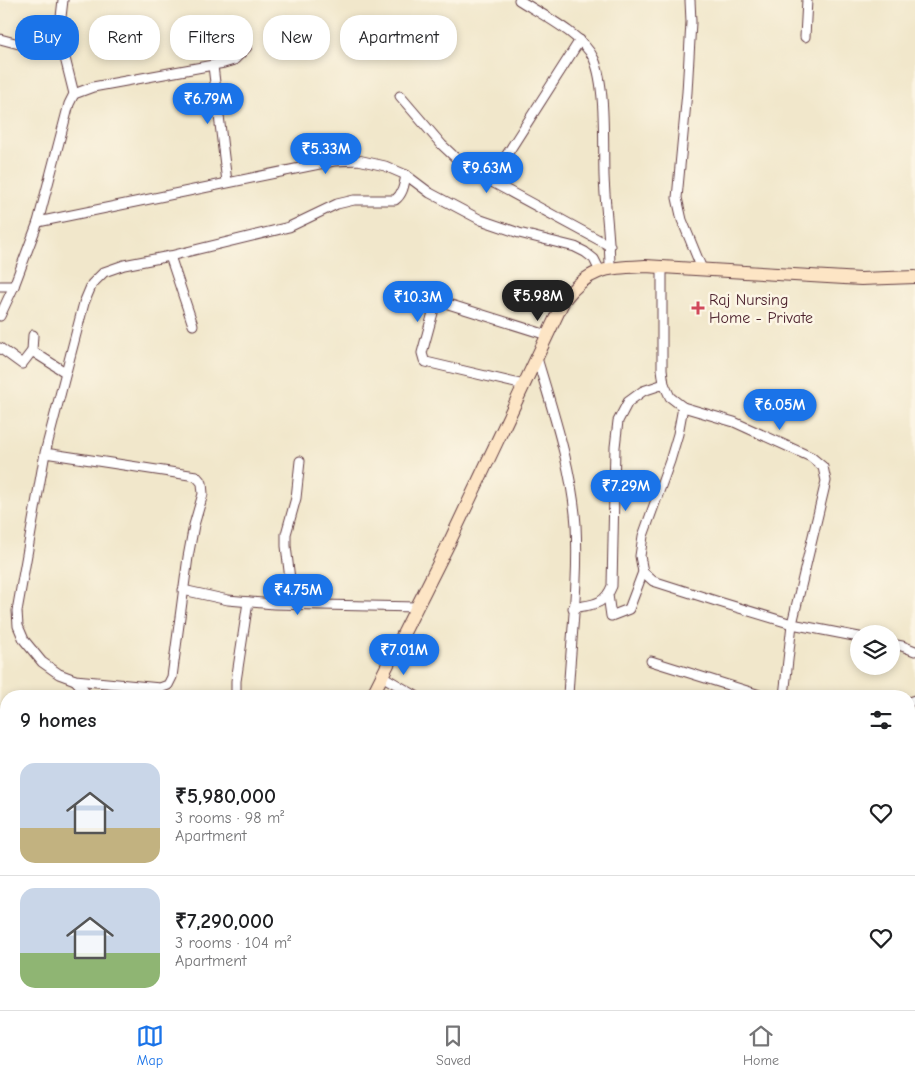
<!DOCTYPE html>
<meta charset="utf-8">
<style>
body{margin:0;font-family:"Comic Neue",sans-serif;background:#f6f6f6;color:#202124;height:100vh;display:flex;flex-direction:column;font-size:19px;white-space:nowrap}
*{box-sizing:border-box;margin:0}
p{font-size:16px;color:#757577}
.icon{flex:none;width:28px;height:28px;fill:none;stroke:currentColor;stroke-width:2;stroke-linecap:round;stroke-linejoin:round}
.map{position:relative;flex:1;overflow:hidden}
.panel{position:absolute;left:0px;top:690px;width:915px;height:320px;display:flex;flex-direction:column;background:#fff;border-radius:20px 20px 0 0;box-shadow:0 2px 8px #0003}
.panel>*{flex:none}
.banner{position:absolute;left:15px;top:15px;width:500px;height:45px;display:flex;gap:10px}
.controls{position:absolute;left:850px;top:625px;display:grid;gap:10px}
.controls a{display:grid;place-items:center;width:50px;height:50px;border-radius:50%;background:#fff;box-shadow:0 2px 8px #0003;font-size:25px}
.price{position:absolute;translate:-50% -42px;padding:0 11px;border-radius:18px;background:#1a73e8;color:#fff;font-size:16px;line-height:32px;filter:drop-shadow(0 1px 2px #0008)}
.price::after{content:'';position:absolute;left:50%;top:30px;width:15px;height:11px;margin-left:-8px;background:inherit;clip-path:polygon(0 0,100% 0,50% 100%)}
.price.on{background:#222;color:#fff}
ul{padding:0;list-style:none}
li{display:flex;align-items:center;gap:15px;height:125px;padding:0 20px}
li+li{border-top:1px solid #e0e0e0}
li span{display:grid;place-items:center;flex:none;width:140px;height:100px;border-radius:15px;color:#555}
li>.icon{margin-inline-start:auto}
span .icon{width:60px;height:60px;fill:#fffc;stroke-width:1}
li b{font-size:21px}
h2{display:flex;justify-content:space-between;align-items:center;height:60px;padding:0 20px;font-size:21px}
.chip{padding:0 18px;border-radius:20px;background:#fff;box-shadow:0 2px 8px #0003;font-size:18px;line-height:45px}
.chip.on{background:#1a73e8;color:#fff}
.tabs{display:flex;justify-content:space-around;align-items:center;height:70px;border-top:1px solid #e0e0e0;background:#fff;font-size:14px;color:#757577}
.tabs a{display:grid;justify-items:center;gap:2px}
.tabs .on{color:#1a73e8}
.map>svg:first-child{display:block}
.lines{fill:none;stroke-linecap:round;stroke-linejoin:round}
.street-casing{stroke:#633d43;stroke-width:11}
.secondary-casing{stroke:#633d43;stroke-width:14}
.street{stroke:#fff;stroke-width:9}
.secondary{stroke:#fde5c5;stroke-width:12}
.poi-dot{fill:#d1495b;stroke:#fcf5e5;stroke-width:2}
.labels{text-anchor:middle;stroke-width:5;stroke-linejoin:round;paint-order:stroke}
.poi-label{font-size:16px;fill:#4a1f2b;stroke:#fcf5e5;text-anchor:start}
</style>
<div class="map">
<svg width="915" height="1010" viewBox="0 0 915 1010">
<rect width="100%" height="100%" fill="#fcf5e5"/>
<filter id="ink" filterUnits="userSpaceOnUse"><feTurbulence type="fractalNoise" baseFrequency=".02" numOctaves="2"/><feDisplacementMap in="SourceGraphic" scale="10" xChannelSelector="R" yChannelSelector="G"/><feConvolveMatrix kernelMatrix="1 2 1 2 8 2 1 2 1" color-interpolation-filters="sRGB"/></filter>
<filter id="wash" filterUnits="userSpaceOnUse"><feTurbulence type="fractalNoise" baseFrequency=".0096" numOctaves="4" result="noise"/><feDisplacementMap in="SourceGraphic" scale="20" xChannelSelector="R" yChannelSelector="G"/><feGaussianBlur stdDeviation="1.12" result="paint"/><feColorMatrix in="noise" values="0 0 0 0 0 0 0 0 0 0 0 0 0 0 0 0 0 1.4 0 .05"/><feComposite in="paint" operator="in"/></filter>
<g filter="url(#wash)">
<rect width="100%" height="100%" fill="#f1e7cb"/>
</g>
<g filter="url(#ink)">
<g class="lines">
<defs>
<g id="street">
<path d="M 519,0 C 541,14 583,35 594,59 C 606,87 603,144 604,176 C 605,207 610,237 610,268"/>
<polyline points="690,0 691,22 687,92 677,198 682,220 702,269"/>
<polyline points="805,37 807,0"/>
<polyline points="0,39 64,56"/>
<polyline points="213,66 227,182"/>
<polyline points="74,94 93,87 224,63 234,60 247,47"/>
<polyline points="400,96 442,145 458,160 479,175 610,246"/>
<polyline points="490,181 580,40"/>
<polyline points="38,222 334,161 358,160 385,166 406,175 430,193 481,220 519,233 575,247 585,252 594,259 600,271"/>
<polyline points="170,256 193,325"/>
<polyline points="662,267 662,369 664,384 670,397 683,407 734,422 811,457 823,467 826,481 792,624 784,696"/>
<polyline points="0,286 14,286"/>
<polyline points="0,316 14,286 38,222 69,104 74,94 59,34 63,0"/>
<polyline points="0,348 22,364 32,351 33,335"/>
<polyline points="32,351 65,372"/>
<path d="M 537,358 C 553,412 572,468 576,525 C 579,582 571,639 568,696"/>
<polyline points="524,385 426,362 424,360 422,353 434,309 441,303 445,303 547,335"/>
<polyline points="683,407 678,434 670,461 643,536 640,556 643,572 653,581 716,601 792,624 859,637"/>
<path d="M 45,453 L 196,476 L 202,483 L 203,494 L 194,525 L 188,557 L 172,677 L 168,685 L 160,688 L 75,680 L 59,674 L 42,662 L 24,640 L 18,626 L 17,611 L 45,453 L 84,303 L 92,284 L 104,272 L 124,265 L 170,256 L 289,227 L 337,204 L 354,200 L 395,200 C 403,194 404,185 406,175"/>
<polyline points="183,590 228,600 274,604 417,607"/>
<polyline points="608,595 611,616 629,609 643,572"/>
<polyline points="293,604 286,546 286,534 296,498 300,461"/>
<path d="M 573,608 C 592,604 604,606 612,586 L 615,447 L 618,421 L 628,402 L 643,391 L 664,384"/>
<polyline points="891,644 902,646 915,651"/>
<polyline points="651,661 763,696"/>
<polyline points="382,676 416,696"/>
<polyline points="75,680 84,690 86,696"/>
<polyline points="236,696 236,681 248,602"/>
<polyline points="909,702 915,700"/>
<polyline points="0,794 6,795"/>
<polyline points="0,922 6,921"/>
<polyline points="797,1004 822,1010"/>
<polyline points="499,1010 502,1004"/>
<polyline points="590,1010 591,1004"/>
<polyline points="731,1010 734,1004"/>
<polyline points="896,1010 915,1007"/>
</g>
<g id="secondary">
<path d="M 372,696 L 450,541 L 564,300 C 589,268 606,268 645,266 L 861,279 L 915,277"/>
<polyline points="216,1010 220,1004"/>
</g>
</defs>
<!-- street casing -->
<use href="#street" class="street-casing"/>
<!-- secondary casing -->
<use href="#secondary" class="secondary-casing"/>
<!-- street -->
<use href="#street" class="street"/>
<!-- secondary -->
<use href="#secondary" class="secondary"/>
</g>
</g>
<!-- markers -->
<path class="poi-dot" d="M695.5 300.5h5v5h5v5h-5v5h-5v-5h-5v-5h5z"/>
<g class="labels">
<!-- poi labels -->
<g class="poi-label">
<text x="709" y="305">Raj Nursing<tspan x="709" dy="18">Home - Private</tspan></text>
</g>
</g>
</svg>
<div class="controls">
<a><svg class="icon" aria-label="layers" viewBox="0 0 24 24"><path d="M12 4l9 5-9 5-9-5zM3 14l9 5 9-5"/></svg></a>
</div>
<b class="price" style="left:208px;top:125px">₹6.79M</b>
<b class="price" style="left:326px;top:175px">₹5.33M</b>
<b class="price" style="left:487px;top:194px">₹9.63M</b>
<b class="price on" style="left:538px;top:322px">₹5.98M</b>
<b class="price" style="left:418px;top:323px">₹10.3M</b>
<b class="price" style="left:780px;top:431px">₹6.05M</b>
<b class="price" style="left:626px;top:512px">₹7.29M</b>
<b class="price" style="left:298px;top:616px">₹4.75M</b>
<b class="price" style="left:404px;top:676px">₹7.01M</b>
<div class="banner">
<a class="chip on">Buy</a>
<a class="chip">Rent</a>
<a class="chip">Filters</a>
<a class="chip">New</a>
<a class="chip">Apartment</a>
</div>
<section class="panel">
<h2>9 homes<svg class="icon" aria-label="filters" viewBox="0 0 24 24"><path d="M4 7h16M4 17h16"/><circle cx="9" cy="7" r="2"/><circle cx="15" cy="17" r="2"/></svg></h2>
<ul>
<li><span style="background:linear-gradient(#c9d6e8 65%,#c2b280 0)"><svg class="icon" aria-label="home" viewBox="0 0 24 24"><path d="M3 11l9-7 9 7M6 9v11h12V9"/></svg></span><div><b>₹5,980,000</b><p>3 rooms · 98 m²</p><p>Apartment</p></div><svg class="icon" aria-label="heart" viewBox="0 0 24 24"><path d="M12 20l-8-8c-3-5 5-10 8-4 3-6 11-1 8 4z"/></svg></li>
<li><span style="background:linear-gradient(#c9d6e8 65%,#8fb573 0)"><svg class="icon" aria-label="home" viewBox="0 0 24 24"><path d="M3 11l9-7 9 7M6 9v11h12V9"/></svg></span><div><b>₹7,290,000</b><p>3 rooms · 104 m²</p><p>Apartment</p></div><svg class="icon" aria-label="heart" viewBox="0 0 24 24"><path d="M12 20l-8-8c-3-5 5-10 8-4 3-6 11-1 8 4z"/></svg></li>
</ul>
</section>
</div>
<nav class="tabs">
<a class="on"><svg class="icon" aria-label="map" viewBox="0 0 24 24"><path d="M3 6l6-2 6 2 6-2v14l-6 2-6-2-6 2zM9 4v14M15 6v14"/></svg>Map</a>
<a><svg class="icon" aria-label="saved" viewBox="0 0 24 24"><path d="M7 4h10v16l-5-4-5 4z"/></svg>Saved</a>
<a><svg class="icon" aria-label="home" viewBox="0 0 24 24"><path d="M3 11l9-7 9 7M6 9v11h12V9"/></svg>Home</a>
</nav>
